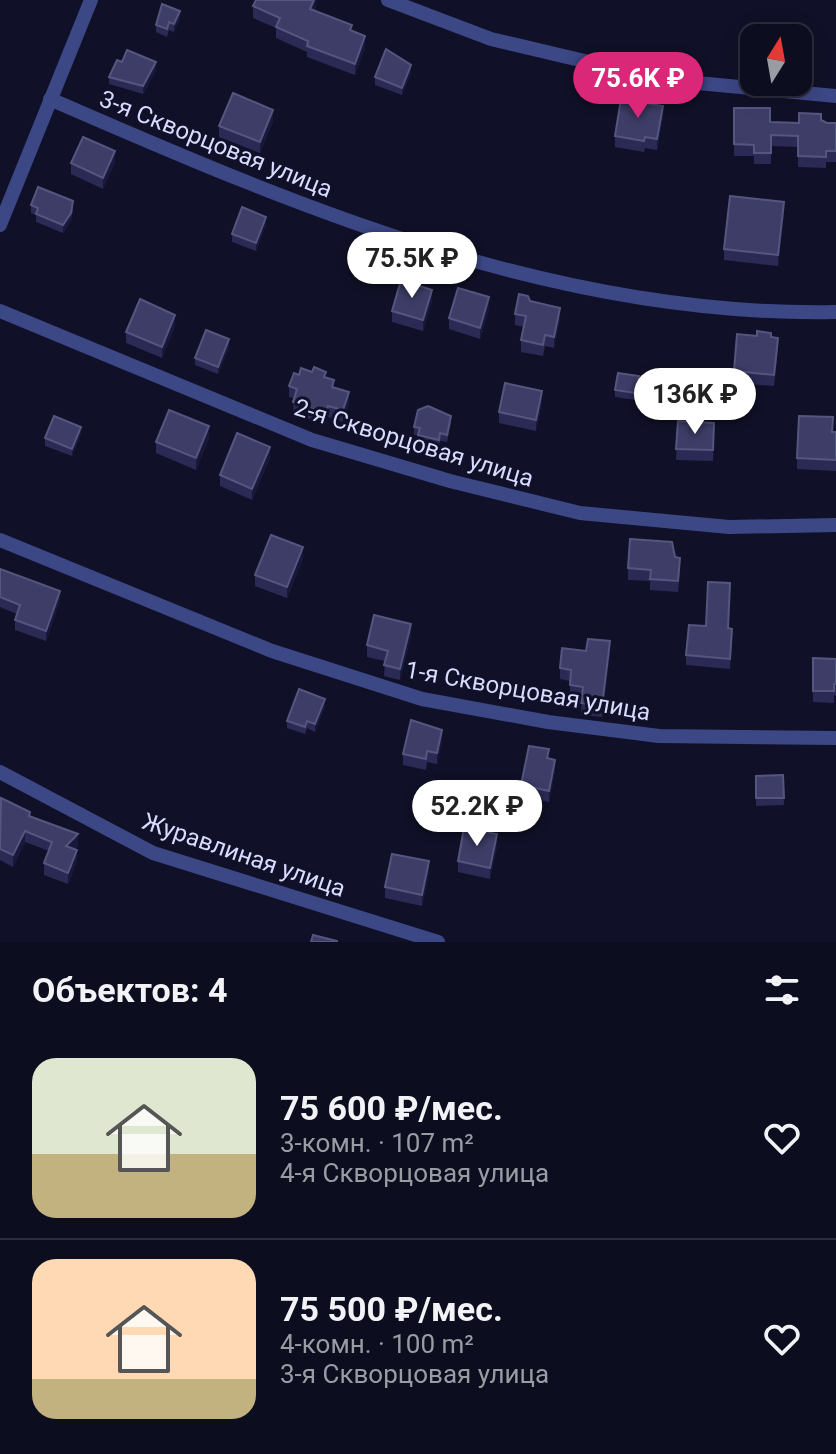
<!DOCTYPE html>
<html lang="ru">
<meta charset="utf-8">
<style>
body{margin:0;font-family:Roboto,sans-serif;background:#1a1b2b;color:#f1f3f6;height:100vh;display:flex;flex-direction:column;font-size:30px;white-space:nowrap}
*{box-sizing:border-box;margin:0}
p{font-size:26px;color:#9a9ca4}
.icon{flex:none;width:44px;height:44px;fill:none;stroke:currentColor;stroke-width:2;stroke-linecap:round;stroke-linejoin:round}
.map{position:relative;height:942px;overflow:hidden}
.details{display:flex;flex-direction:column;background:#0c0d1e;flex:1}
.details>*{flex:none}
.needle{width:52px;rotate:11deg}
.fabs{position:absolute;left:740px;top:24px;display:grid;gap:16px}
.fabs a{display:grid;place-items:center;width:72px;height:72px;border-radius:16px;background:#0c0d1e;box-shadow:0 4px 20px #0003,0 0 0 2px #2c2d3c;font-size:40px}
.price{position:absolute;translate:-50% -68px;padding:0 18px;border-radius:28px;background:#fff;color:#222;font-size:26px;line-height:52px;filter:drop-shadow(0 2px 4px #0008)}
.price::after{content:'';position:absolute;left:50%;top:48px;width:24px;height:18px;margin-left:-12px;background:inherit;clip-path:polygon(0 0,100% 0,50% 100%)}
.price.active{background:#db2777;color:#fff}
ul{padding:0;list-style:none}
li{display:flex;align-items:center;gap:24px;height:200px;padding:0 32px}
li+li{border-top:2px solid #2c2d3c}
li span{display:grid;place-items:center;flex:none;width:224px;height:160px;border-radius:24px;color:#555}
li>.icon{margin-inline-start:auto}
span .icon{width:96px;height:96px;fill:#fffc;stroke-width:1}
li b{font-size:34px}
h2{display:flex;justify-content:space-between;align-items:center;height:96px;padding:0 32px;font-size:34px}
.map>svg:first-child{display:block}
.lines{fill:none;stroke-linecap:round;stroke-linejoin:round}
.minor{stroke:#3c4786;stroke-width:14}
.wall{fill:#2a2a55}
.shaded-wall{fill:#18183b}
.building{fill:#3d3d67;stroke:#55567f;stroke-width:2}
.labels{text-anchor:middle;stroke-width:6;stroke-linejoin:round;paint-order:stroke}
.street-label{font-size:24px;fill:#d8dbfe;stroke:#101128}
</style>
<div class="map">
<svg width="836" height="942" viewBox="0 0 836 942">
<rect width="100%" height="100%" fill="#101128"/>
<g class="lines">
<!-- minor -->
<g class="minor">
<polyline points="388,0 491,39 665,80 836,96"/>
<path d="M 50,99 C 300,208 558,318 836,312"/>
<polyline points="0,225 91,0"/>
<polyline points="0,311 312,440 450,481 580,513 729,527 836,525"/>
<polyline points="0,540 272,651 422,699 548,722 659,736 836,738"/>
<polyline points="0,772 153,853 438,942"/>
</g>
</g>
<!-- wall -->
<g class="wall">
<polygon points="316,0 315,10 352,31 365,47 355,75 307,57 307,52 276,38 276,28 253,18 253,6"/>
<polygon points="180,19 174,32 169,30 167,37 156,32 156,25"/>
<polygon points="156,70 143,94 109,84 109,77"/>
<polygon points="411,73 402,95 375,85 375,77"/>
<polygon points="734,108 770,122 799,123 821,120 827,123 836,123 836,162 826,162 826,168 798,167 798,147 771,146 771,164 754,164 754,156 734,156"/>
<polygon points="663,117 657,150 645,148 644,152 615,147 615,136"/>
<polygon points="273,121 260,153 219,137 219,126"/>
<polygon points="71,163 115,163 103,189 71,174"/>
<polygon points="31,205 73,209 71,221 63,233 36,222 36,215 31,213"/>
<polygon points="784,213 778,266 724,260 724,249"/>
<polygon points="266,224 256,251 232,242 232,234"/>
<polygon points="432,301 423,331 392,322 392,311"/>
<polygon points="530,301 560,319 554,348 545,346 543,356 521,352 521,340 524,327 515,325 515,314"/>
<polygon points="489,309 480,339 449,329 449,318"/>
<polygon points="175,326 162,358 126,343 126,332"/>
<polygon points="757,336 771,337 778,349 774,386 734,383 734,371"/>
<polygon points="229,347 218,374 195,365 195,358"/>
<polygon points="299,375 326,378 349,404 343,422 328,417 326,425 293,413 294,398 289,397 289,386"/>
<polygon points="639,383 636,400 615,397 615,390"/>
<polygon points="542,402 536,431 499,423 499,412"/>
<polygon points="678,421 714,434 713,461 676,460"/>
<polygon points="451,423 447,442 440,441 439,447 418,443 418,435 414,435 414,427"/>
<polygon points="832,432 836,432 836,471 797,469 797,458"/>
<polygon points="81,434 72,456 45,446 45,438"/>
<polygon points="209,438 196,470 156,453 156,442"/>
<polygon points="270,458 252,500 220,486 220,475"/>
<polygon points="675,557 680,569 678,592 650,590 650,581 628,580 628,568"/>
<polygon points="303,558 287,598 255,586 255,575"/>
<polygon points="0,569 60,601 46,641 15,630 15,620 17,614 0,607"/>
<polygon points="728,628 732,639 730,669 686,665 686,655"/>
<polygon points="411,635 400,680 384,676 385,661 367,657 367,645"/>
<polygon points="586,651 610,652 602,717 581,715 582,697 570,696 570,681 560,679 560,668"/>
<polygon points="813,658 836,659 836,696 834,695 834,703 813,702"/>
<polygon points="325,706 315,732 307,728 305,734 287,728 287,721"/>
<polygon points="442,741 437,764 427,762 426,770 403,765 403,754"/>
<polygon points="555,771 549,802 521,796 521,785"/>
<polygon points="783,775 784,805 756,806 756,776"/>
<polygon points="0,800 30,816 78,845 75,849 77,861 68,884 44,875 44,863 49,851 25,842 13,867 0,860"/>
<polygon points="497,846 490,879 458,872 458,861"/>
<polygon points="429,872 422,906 385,898 385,887"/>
</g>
<!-- shaded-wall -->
<g class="shaded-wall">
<polygon points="314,0 316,0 316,9 310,20 310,9"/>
<polygon points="180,11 180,19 174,32 174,24"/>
<polygon points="365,36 365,47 355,75 355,64"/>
<polygon points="156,62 156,70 143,94 143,86"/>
<polygon points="411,65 411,73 402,95 402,88"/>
<polygon points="663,106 663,117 657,150 657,139"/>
<polygon points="273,110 273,121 260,153 260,142"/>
<polygon points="115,151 115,163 103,189 103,178"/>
<polygon points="73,201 71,221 63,233 63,225"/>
<polygon points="784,202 784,213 778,266 778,255"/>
<polygon points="266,217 266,224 256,251 256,243"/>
<polygon points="432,290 432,301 423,331 423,320"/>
<polygon points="489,297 489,309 480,339 480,328"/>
<polygon points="560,308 560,319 554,348 554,337"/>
<polygon points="175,315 175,326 162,358 162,347"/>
<polygon points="229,339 229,347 218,374 218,367"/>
<polygon points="542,391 542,402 536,431 536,420"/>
<polygon points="349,392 349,404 343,422 343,410"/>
<polygon points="328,406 328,417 326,425 326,414"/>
<polygon points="209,426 209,438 196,470 196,458"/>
<polygon points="81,427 81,434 72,456 72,449"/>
<polygon points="270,447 270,458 252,500 252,489"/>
<polygon points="303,547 303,558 287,598 287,587"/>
<polygon points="60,591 60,601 46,641 46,631"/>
<polygon points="411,624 411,635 400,680 400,669"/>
<polygon points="610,641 610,652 602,717 602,706"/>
<polygon points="325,699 325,706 315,732 315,724"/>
<polygon points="442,730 442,741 437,764 437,753"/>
<polygon points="555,760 555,771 549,802 549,791"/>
<polygon points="25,831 25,842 13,867 13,855"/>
<polygon points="78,834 78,845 66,857 66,846"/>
<polygon points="497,834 497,846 490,879 490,868"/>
<polygon points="77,850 77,861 68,884 68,873"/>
<polygon points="429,861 429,872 422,906 422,895"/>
</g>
<!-- building -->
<g class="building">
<polygon points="256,0 314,0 310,9 352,25 350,30 365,36 355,64 307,46 308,41 276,27 280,18 253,6"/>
<polygon points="162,4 180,11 174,24 169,22 167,29 156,25"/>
<polygon points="386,49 411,65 402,88 375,77"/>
<polygon points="127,50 156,62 143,86 109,77 117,60 122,62"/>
<polygon points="233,93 273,110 260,142 219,126"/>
<polygon points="621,99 663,106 657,139 645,137 644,141 615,136"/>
<polygon points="734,108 770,108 770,122 799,123 799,113 821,114 821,120 827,123 836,123 836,151 826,151 826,157 798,156 798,136 771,135 771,153 754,153 754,145 734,144"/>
<polygon points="83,137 115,151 103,178 71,163"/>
<polygon points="38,187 73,201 71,213 63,225 36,214 38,208 31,205"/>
<polygon points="730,196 784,202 778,255 724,249"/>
<polygon points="242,207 266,217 256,243 232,234"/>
<polygon points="401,280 432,290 423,320 392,311"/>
<polygon points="458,288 489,297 480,328 449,318"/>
<polygon points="519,294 528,296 530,301 560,308 554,337 545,335 543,345 521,340 526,316 515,314"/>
<polygon points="140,299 175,315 162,347 126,332"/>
<polygon points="206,330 229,339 218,367 195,358"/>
<polygon points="757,331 771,333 771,337 778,338 774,375 734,371 737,334 757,336"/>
<polygon points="314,367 326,372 324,377 334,380 332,387 349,392 343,410 328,406 326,414 293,402 297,389 289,386 294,373 299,375 301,368 312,372"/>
<polygon points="618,373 639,376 636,393 615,390"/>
<polygon points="505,383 542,391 536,420 499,412"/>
<polygon points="428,406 451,416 447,435 440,433 439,440 418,435 420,428 414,427 418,410"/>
<polygon points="169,410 209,426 196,458 156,442"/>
<polygon points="54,416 81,427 72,449 45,438"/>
<polygon points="799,416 833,417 832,432 836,432 836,460 797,458"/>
<polygon points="678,421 714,423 713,450 676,449"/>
<polygon points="237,433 270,447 252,489 220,475"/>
<polygon points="271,535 303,547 287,587 255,575"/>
<polygon points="630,539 672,542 675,557 680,558 678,581 650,579 651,570 628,568"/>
<polygon points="0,569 60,591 46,631 15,620 20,605 0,597"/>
<polygon points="708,582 730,583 728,628 732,629 730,659 686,655 689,625 706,626"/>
<polygon points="374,615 411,624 400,669 384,665 388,651 367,645"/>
<polygon points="588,639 610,641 602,706 581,703 583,687 570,685 571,670 560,668 562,648 586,651"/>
<polygon points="813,658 836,659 836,684 834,684 834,691 813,691"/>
<polygon points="299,689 325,699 315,724 307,721 305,727 287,721"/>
<polygon points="411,720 442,730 437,753 427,751 426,759 403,754"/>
<polygon points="529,746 549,749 547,758 555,760 549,791 521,785"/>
<polygon points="783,775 784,798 756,798 756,776"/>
<polygon points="1,798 30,812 29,816 78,834 66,846 77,850 68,873 44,863 52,842 25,831 13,855 0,849"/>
<polygon points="464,828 497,834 490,868 458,861"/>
<polygon points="392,854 429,861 422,895 385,887"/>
<polygon points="313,935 337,941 337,942 311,942"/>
</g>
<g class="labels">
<!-- street labels -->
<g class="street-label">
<text transform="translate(216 144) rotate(22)" y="8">3-я Скворцовая улица</text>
<text transform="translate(414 443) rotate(17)" y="8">2-я Скворцовая улица</text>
<text transform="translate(528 691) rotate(10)" y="8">1-я Скворцовая улица</text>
<text transform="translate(244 855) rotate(19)" y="8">Журавлиная улица</text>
</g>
</g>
</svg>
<div class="fabs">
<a><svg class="needle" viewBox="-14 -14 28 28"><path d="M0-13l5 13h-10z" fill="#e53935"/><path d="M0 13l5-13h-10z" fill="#9a9ca4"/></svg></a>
</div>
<b class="price active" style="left:638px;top:120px">75.6K ₽</b>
<b class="price" style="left:412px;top:300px">75.5K ₽</b>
<b class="price" style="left:695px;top:436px">136K ₽</b>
<b class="price" style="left:477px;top:848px">52.2K ₽</b>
</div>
<section class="details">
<h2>Объектов: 4<svg class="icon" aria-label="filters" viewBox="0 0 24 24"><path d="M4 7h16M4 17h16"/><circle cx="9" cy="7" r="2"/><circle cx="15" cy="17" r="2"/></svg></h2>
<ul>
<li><span style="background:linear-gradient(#dfe7d0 60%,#c2b280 0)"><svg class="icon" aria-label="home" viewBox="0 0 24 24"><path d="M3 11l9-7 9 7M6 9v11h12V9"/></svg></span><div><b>75 600 ₽/мес.</b><p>3-комн. · 107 m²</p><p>4-я Скворцовая улица</p></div><svg class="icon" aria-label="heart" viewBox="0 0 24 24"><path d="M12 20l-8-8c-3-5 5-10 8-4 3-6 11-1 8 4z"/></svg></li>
<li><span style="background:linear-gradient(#ffd9b3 75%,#c2b280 0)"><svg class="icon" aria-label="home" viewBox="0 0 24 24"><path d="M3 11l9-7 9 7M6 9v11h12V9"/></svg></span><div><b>75 500 ₽/мес.</b><p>4-комн. · 100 m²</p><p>3-я Скворцовая улица</p></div><svg class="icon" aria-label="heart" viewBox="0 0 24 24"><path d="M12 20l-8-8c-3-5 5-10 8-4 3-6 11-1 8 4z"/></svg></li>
</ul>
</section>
